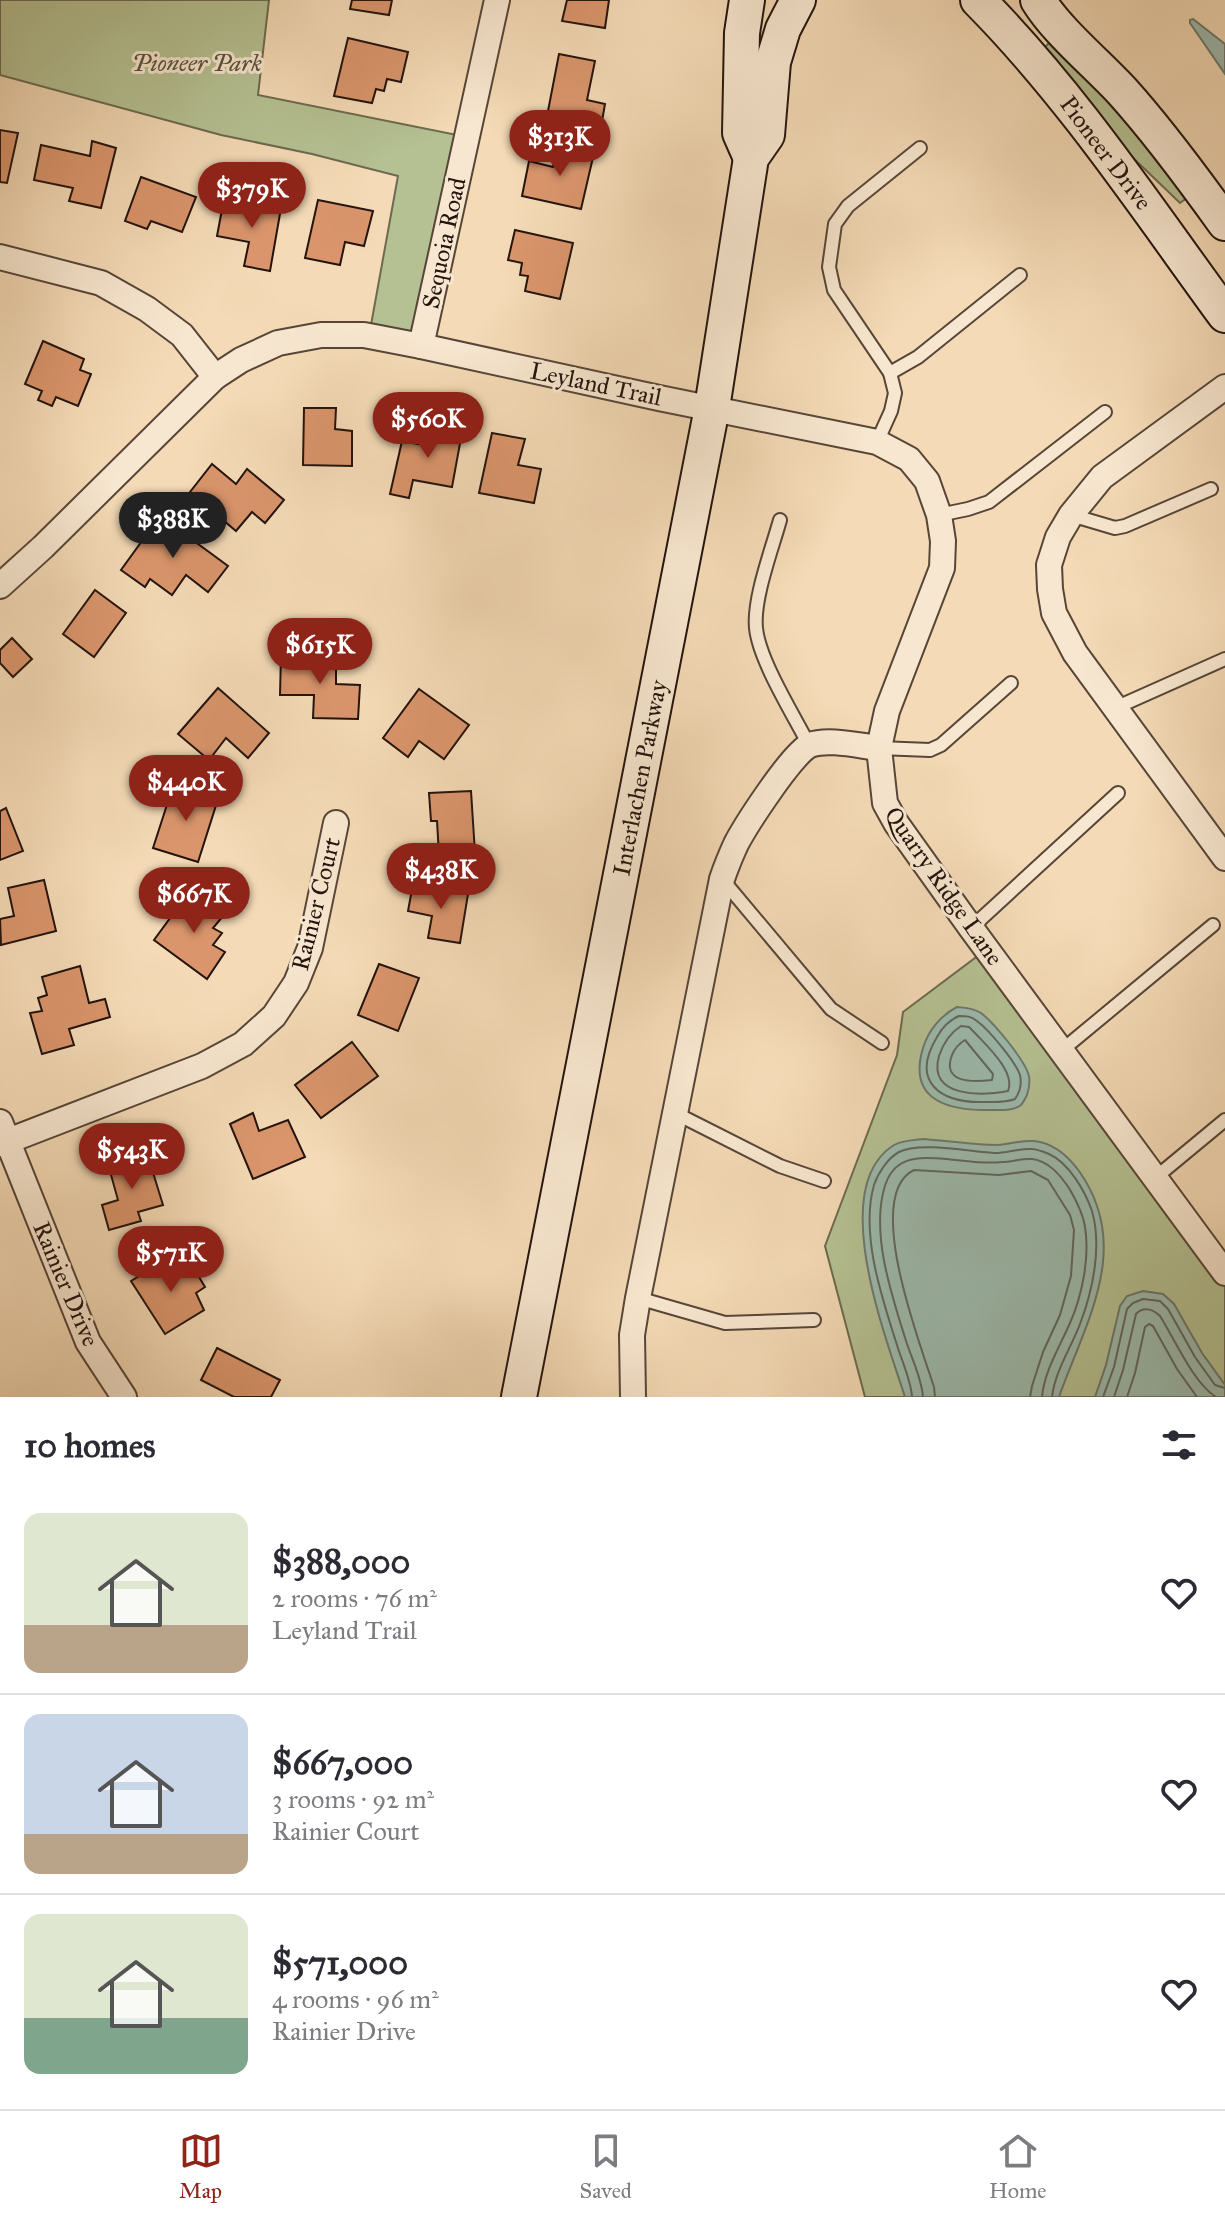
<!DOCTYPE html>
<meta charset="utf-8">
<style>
body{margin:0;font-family:"IM FELL Great Primer",serif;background:#f2f2f3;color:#2b2b33;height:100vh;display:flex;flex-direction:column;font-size:30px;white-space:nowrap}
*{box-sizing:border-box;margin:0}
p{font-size:26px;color:#7c7c81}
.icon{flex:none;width:44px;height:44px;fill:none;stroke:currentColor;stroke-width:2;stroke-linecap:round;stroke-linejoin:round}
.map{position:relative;height:1397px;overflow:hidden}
.panel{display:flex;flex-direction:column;background:#fff;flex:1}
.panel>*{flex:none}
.price{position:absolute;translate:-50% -68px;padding:0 18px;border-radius:28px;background:#8f2418;color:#fff;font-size:26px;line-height:52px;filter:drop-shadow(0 2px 4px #0008)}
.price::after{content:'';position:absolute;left:50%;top:48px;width:24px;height:18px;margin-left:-12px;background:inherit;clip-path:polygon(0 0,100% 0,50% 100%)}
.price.active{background:#222;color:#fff}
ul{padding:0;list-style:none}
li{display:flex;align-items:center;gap:24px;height:200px;padding:0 24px}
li+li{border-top:2px solid #e1e1e2}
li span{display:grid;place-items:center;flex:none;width:224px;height:160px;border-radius:16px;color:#555}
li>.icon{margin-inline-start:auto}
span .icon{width:96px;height:96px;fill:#fffc;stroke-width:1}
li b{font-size:34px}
h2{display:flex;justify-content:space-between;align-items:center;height:96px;padding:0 24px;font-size:34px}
.tab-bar{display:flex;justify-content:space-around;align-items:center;height:112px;border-top:2px solid #e1e1e2;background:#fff;font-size:22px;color:#7c7c81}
.tab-bar a{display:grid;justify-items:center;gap:4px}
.tab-bar .active{color:#8f2418}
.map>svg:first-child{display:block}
.green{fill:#b5c193;stroke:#6c6a50;stroke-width:2}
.water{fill:#9cbbae;stroke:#6c786e;stroke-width:2}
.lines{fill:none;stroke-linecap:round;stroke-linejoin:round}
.shore{stroke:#60685e;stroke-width:2}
.building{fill:#da956c;stroke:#23140e;stroke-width:2}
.lane-casing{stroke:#574638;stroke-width:16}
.street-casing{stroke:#574638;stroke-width:28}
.secondary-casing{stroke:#23140e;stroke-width:38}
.lane{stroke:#f8e7d0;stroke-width:12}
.street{stroke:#f8e7d0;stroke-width:24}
.secondary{stroke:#f8e7d0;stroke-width:34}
.labels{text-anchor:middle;stroke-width:6;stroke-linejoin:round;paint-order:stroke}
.park-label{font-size:24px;font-style:italic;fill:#56513d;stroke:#f8e7d0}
.street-label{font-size:24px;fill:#23140e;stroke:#f8e7d0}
</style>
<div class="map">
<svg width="1225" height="1397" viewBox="0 0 1225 1397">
<rect width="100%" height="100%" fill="#f4dab6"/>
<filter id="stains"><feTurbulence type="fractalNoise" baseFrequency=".0025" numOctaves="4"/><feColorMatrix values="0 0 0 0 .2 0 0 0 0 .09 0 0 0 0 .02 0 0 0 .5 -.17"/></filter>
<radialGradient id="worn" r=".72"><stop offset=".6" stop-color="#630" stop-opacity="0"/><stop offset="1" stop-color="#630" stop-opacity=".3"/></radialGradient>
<!-- green -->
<g class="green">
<polygon points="0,0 269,0 258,95 467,137 421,346 369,336 398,176 312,154 221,135 0,75"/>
<path d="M 1051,41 C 1100,90 1145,142 1188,197 L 1180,203 L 1127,152 L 1045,47 Z"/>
<polygon points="987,949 1225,1273 1225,1397 865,1397 825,1246 897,1055 903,1012"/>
</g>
<!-- water -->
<g class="water">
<polygon points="1193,19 1225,44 1225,74 1190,23 1190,20"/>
<path d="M 957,1007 C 966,1008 973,1008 981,1013 C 994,1023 1025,1060 1029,1076 C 1030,1082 1029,1089 1027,1095 C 1026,1097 1023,1103 1021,1105 C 1014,1111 1001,1110 992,1110 C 949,1111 907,1101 923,1048 C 928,1031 941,1015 957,1007 Z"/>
<path d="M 924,1139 C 948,1141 973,1145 998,1145 C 1010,1144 1022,1140 1034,1141 C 1054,1143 1068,1156 1079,1171 C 1133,1247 1086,1321 1059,1397 L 905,1397 C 887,1340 826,1187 894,1145 C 903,1140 914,1140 924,1139 Z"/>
<polygon points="1143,1291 1163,1294 1174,1304 1202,1353 1225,1385 1225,1397 1095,1397 1106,1365 1120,1306 1127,1296"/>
</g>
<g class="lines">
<!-- shore -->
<g class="shore">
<path d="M 959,1016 C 966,1016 971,1016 977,1021 C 989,1030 1015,1061 1020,1075 C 1022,1084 1020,1092 1015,1099 C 1005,1103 995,1102 984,1102 C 940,1103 910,1082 937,1037 C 942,1028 949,1020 959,1016 Z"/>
<path d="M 961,1026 L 969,1027 L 974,1032 C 986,1045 1016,1072 1008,1091 C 982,1096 927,1098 939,1056 C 943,1044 950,1033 961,1026 Z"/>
<path d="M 965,1040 L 993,1074 L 992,1080 C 974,1082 941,1084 952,1055 C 955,1048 958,1044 965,1040 Z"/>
<path d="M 912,1397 C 911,1380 902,1362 897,1345 C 882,1298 860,1234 874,1185 C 878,1173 888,1158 899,1152 C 919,1141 972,1152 995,1153 C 1007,1153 1020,1148 1032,1149 C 1037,1149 1044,1152 1049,1154 C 1069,1163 1085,1191 1092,1211 C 1102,1246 1093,1290 1080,1324 C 1071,1348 1055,1371 1052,1397"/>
<path d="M 923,1397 C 922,1380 913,1361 907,1344 C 893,1299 871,1237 884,1189 C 893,1155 918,1157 947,1159 C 965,1161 984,1164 1002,1162 C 1012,1162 1022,1158 1032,1159 C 1049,1161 1060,1175 1069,1188 C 1076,1200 1083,1213 1085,1227 C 1090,1257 1082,1296 1070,1323 C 1060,1346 1044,1372 1042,1397"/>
<path d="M 935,1397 L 934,1387 C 921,1346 862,1195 914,1170 L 999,1175 L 1031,1171 L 1048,1180 L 1070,1215 L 1074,1230 L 1071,1276 L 1060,1315 L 1043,1352 L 1032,1386 L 1030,1397"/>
<polyline points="1103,1397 1114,1367 1127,1309 1133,1303 1143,1299 1160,1301 1168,1309 1195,1357 1215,1385 1225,1388"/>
<path d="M 1114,1397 L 1123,1370 L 1136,1314 C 1143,1306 1153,1309 1160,1316 C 1174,1338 1194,1384 1216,1397"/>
<polyline points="1127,1397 1135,1373 1145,1327 1149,1324 1153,1326 1177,1369 1197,1397"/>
</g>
</g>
<!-- building -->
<g class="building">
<polygon points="352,0 392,0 389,15 350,9"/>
<polygon points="567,0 609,0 605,28 562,21"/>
<polygon points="348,38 408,52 401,82 387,79 384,91 376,89 372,103 334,96"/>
<polygon points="559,54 595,61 587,100 605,104 602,121 548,111"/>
<polygon points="0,130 18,133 7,183 0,182"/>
<polygon points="92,141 116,148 101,208 69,201 73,188 34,180 41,145 90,156"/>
<polygon points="557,145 594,153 581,209 522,196 529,161 553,167"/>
<polygon points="141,177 196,197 182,232 151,221 147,229 125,221"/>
<polygon points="224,199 281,208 270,271 244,266 249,242 217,236"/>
<polygon points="318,200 373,211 364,246 345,242 340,265 305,258"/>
<polygon points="515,230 573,243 560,299 525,291 528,276 520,275 522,263 508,260"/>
<polygon points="43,341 84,359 80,370 91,374 78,406 56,397 52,406 38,400 42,391 25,384"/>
<polygon points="304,408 336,408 335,429 352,431 352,466 303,465"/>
<polygon points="436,421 463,427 452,487 413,480 409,498 390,494 402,441 418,444 420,433 433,437"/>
<polygon points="492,433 525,439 518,465 541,469 534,503 479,493"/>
<polygon points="212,464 236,484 247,469 284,500 265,523 252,512 236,531 190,492"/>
<polygon points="160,516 228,566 208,592 186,575 172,595 150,579 145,587 121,570"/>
<polygon points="95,590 126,613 94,657 63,634"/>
<polygon points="12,638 32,659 13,677 0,663 0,650"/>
<polygon points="281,655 336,658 336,684 360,685 358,719 313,718 314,695 280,695"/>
<polygon points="218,688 269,733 248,758 226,738 209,760 178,734"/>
<polygon points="419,689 469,725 444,759 419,741 408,757 383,738"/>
<polygon points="174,783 218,799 198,862 153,848"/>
<polygon points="471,791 475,853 439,855 437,821 431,821 429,793"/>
<polygon points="6,808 23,851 0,860 0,811"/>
<polygon points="44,880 56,931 1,945 0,919 14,916 8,888"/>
<polygon points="413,884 468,894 460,943 428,938 432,916 408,911"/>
<polygon points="190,891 224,915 213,928 222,933 213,945 225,952 207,979 154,940"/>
<polygon points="379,964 419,978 398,1031 358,1015"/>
<polygon points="80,966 89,1003 105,999 110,1017 69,1029 74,1045 42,1054 30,1013 42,1011 38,998 47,995 42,977"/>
<polygon points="352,1042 378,1076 321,1118 295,1085"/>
<polygon points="253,1113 259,1131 288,1120 305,1157 253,1179 230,1124"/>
<polygon points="147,1153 163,1205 138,1212 141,1221 109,1230 102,1205 118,1200 108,1164"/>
<polygon points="167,1259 175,1272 190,1262 205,1287 196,1293 204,1310 165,1334 131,1281"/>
<polygon points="217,1348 280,1380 271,1397 234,1397 201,1380"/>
</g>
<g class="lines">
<defs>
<g id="lane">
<polyline points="890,373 834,290 829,267 835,224 848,206 920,148"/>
<polyline points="877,442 891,411 895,393 890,373 918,357 1020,275"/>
<polyline points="939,515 968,509 989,502 1105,412"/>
<polyline points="1071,515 1115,528 1125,526 1211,489"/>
<path d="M 780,520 C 772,549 753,599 756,628 C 759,660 793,714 809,745"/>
<polyline points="1115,708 1225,659"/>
<polyline points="879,748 930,750 941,745 1011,683"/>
<polyline points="722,879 831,1009 882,1043"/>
<polyline points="971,928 1118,793"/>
<polyline points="1061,1051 1213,925"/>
<polyline points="675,1113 780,1166 824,1181"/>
<polyline points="1155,1178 1225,1120"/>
<polyline points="638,1298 725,1323 814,1320"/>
</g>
<g id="street">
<polyline points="0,257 101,283 147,309 182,335 215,377"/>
<polyline points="421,346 497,0"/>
<polyline points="1225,387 1102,477 1071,515 1058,537 1049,565 1050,589 1054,613 1075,653 1225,858"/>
<polyline points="0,586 43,547 215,377 241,360 278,343 321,335 364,335 421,346 659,398 877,442 909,459 927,481 939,515 943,541 942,568 887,711 879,748 885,803 896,823 971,928 1225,1273"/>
<polyline points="0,1122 88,1342 124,1397"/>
<polyline points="0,1144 202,1066 243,1044 274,1016 296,983 310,948 336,823"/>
<path d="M 633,1397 L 632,1335 L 638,1298 L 722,879 C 726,867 731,855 736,844 C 746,825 793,752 810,745 C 828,738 860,746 879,748"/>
</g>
<g id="secondary">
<polyline points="747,0 742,33 740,133 751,158"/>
<path d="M 978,0 C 1072,95 1146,207 1225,315"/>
<path d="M 1038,0 C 1057,31 1096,63 1122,91 C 1159,132 1192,177 1225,223"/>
<polyline points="519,1397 712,408 751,158 767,135 773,62 783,29 798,0"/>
</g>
</defs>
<!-- lane casing -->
<use href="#lane" class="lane-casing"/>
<!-- street casing -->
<use href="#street" class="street-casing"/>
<!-- secondary casing -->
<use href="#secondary" class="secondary-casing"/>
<!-- lane -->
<use href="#lane" class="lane"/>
<!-- street -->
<use href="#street" class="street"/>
<!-- secondary -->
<use href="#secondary" class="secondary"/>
</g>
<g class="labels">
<!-- park labels -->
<g class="park-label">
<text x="197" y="71">Pioneer Park</text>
</g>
<!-- street labels -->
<g class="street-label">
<text transform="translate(1106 153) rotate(53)" y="8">Pioneer Drive</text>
<text transform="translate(444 243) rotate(-78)" y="8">Sequoia Road</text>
<text transform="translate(596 384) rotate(12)" y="8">Leyland Trail</text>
<text transform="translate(640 778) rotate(-79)" y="8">Interlachen Parkway</text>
<text transform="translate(944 886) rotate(55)" y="8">Quarry Ridge Lane</text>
<text transform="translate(316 904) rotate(-76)" y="8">Rainier Court</text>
<text transform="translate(66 1284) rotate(67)" y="8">Rainier Drive</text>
</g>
</g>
<rect width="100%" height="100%" filter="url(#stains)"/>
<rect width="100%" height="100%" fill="url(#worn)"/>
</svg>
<b class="price" style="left:560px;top:178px">$313K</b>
<b class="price" style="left:252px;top:230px">$379K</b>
<b class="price" style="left:428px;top:460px">$560K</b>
<b class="price active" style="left:173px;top:560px">$388K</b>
<b class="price" style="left:320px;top:686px">$615K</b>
<b class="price" style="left:186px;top:823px">$440K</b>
<b class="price" style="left:441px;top:911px">$438K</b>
<b class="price" style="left:194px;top:935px">$667K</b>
<b class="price" style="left:132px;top:1191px">$543K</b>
<b class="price" style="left:171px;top:1294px">$571K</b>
</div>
<section class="panel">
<h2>10 homes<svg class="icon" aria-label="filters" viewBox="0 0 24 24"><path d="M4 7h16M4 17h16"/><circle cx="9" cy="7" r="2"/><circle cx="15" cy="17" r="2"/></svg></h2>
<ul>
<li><span style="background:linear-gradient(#dfe7d0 70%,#b9a48a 0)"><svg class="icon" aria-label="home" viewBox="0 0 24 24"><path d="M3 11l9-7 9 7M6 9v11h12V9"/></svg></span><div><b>$388,000</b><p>2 rooms · 76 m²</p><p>Leyland Trail</p></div><svg class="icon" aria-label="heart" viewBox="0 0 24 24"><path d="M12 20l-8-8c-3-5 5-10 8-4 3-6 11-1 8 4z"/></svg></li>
<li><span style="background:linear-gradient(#c9d6e8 75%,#b9a48a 0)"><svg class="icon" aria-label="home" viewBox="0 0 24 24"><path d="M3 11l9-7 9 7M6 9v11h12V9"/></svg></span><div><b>$667,000</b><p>3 rooms · 92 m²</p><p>Rainier Court</p></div><svg class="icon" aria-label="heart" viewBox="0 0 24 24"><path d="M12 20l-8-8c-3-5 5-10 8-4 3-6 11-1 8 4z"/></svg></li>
<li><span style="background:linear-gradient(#dfe7d0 65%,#7fa58c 0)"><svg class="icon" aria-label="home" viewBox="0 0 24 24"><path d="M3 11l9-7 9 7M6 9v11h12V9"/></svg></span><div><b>$571,000</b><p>4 rooms · 96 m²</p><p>Rainier Drive</p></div><svg class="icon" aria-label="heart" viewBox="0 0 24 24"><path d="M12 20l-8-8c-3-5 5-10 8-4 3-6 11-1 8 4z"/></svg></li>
</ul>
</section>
<nav class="tab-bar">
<a class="active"><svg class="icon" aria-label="map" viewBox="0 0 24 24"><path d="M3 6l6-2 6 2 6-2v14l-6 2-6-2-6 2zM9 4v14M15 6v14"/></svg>Map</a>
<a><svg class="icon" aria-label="saved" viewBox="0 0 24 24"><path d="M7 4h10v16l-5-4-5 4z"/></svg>Saved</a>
<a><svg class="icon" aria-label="home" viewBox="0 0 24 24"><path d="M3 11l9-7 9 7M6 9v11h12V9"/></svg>Home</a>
</nav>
